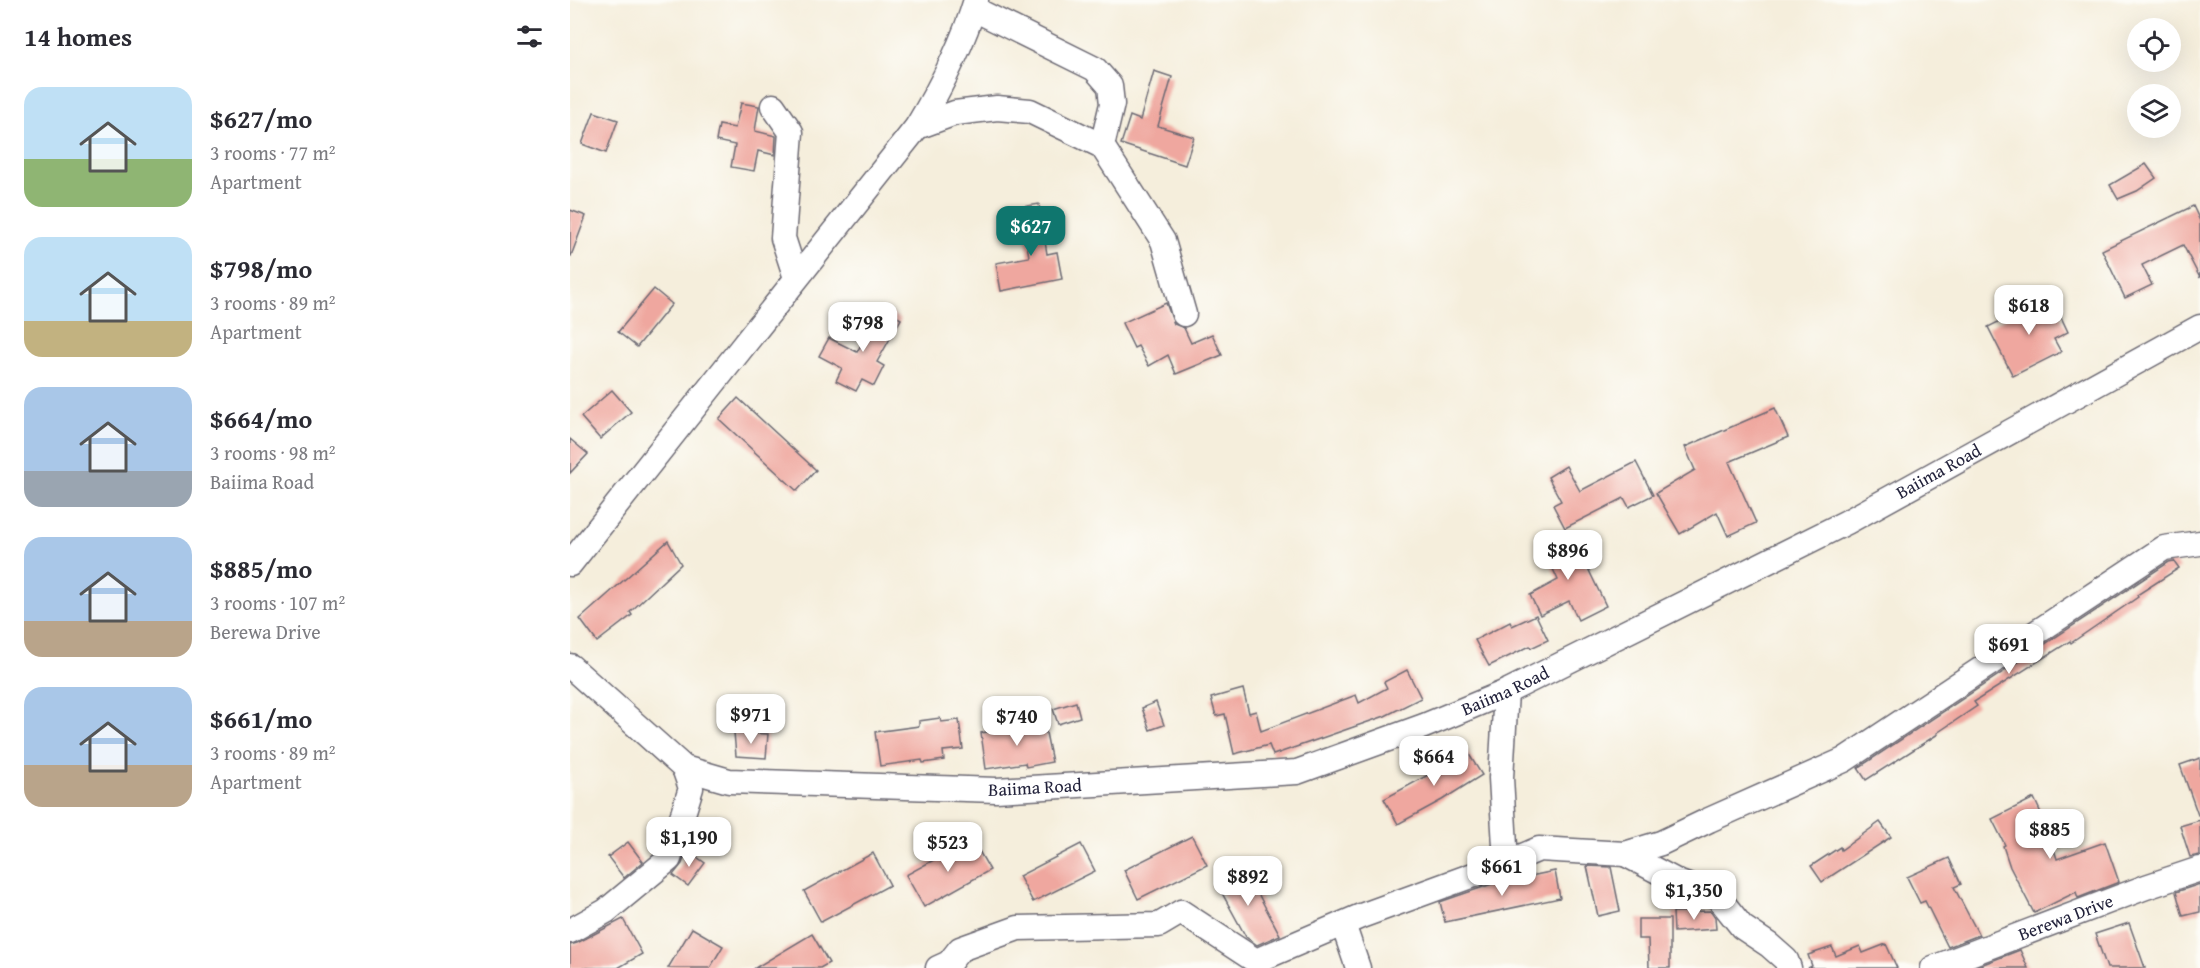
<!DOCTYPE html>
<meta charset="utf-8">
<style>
body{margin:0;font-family:"Gentium Book Plus",serif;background:#f7f7f7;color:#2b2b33;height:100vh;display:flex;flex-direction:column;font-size:22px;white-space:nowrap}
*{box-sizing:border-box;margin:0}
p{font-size:20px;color:#7c7c81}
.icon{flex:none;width:33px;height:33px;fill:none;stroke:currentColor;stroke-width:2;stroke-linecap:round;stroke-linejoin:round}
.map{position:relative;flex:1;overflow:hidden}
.drawer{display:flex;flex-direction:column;background:#fff;width:570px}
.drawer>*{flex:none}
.buttons{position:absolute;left:1557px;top:18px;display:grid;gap:12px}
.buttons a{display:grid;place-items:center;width:54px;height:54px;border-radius:50%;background:#fff;box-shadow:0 6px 24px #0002;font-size:30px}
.price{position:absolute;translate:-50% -51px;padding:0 14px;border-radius:12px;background:#fff;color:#222;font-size:20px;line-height:39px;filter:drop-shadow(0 2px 3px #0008)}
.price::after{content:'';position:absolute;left:50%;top:36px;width:18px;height:14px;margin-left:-9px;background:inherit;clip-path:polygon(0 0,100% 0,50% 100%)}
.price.selected{background:#0f766e;color:#fff}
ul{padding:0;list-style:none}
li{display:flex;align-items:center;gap:18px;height:150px;padding:0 24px}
li span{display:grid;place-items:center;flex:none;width:168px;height:120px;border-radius:18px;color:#555}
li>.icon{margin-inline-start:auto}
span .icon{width:72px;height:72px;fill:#fffc;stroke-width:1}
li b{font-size:26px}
h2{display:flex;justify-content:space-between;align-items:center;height:72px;padding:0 24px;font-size:26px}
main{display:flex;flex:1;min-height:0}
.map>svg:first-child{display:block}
.building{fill:#efa79f}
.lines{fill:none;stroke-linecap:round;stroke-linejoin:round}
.minor-casing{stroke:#6c6973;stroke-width:27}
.minor{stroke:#fff;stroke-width:24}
.labels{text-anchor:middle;stroke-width:4.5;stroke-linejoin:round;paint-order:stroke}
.street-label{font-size:18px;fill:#22223b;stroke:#fdfcf7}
</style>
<main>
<section class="drawer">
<h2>14 homes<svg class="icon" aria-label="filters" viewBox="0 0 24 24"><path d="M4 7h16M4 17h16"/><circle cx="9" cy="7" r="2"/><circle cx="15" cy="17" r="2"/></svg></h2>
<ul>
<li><span style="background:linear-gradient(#bfe0f5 60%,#8fb573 0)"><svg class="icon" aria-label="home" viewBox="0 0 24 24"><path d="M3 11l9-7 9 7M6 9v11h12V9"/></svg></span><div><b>$627/mo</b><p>3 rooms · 77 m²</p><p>Apartment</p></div></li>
<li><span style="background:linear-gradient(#bfe0f5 70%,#c2b280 0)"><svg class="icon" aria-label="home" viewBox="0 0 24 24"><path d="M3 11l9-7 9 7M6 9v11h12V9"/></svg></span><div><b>$798/mo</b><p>3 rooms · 89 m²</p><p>Apartment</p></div></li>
<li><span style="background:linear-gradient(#a9c7e8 70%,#9aa5b1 0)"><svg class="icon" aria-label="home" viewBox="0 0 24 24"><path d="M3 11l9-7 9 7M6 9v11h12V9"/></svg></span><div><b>$664/mo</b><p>3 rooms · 98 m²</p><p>Baiima Road</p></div></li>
<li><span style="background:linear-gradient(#a9c7e8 70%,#b9a48a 0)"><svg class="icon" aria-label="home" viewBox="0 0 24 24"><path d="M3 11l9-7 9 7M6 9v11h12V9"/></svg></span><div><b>$885/mo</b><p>3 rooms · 107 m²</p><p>Berewa Drive</p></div></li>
<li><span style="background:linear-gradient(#a9c7e8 65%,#b9a48a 0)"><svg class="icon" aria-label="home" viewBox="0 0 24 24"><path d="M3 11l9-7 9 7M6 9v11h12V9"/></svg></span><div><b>$661/mo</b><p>3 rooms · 89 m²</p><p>Apartment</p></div></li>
</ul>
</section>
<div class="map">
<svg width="1630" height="968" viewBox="0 0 1630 968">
<rect width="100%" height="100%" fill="#fdfcf7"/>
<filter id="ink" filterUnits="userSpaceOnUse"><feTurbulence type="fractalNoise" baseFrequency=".0167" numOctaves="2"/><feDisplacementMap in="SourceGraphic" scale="12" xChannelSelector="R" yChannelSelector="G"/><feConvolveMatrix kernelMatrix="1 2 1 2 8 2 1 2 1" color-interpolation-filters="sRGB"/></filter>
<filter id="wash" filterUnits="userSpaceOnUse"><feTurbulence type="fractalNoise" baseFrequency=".008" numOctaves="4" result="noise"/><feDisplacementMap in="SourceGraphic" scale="24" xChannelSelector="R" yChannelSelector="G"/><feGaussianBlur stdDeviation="1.35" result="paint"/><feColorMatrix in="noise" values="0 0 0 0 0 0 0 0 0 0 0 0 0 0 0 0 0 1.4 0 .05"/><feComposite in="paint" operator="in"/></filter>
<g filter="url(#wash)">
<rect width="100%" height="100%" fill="#f5eedc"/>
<g id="blocks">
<!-- building -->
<g class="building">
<polygon points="584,71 602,77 588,126 624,137 615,165 551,144 560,116 570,120"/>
<polygon points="171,103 189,106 185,131 206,136 205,155 188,151 184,171 161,167 165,145 146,141 149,125 165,128"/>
<polygon points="24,112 48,120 36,153 12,144"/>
<polygon points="1576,164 1586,178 1567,191 1548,199 1540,185"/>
<polygon points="469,204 477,254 487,252 492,279 431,291 426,263 459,257 451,207"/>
<polygon points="1623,206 1630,221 1630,278 1613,245 1572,265 1582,285 1555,298 1532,250"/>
<polygon points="0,210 16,216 1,256 0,255"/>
<polygon points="84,289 102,304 67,347 48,332"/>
<polygon points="1481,296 1498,332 1484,339 1491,352 1443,376 1418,327"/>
<polygon points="596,303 604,324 614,328 621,343 642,334 652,355 606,374 598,355 579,366 568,346 564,348 552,323"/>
<polygon points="311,308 331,319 307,362 314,366 304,386 292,380 286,391 266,381 272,368 249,356 259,338 287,352"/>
<polygon points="42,390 61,412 30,439 11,417"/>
<polygon points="168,398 246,470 227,491 149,419"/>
<polygon points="1205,408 1218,437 1159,462 1186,523 1158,536 1147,512 1110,534 1086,493 1125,470 1115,447"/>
<polygon points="0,439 18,454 0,473"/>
<polygon points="1066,462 1083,495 1059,507 1054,498 995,528 983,505 991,501 978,477 996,466 1010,491"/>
<polygon points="998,533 1010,556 1012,556 1036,606 1008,620 999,601 970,615 960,595 988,580 972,545"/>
<polygon points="98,541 111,564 60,612 62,615 27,642 10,619"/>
<polygon points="1604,561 1609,568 1567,595 1568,597 1501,643 1500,641 1404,702 1407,706 1367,733 1368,734 1296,780 1288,768 1599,562"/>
<polygon points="966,615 978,640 961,648 960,646 919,666 905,640 940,622 942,626"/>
<polygon points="837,670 851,698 815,716 703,755 699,745 664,754 655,714 646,716 641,698 673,689 679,713 686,711 691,731 786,695 789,703 817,688 814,682"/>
<polygon points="506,702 510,717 488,724 483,709"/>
<polygon points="586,702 594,725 580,730 572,708"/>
<polygon points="370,718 371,722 389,720 393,749 373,751 374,760 353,763 352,760 310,766 305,732 349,726 349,721"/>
<polygon points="474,723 482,762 456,767 455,763 416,769 411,733"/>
<polygon points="164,732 198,734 196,758 166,756"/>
<polygon points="895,748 912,775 872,800 828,824 814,799 860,774 858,771"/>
<polygon points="1630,758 1630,815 1628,815 1610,765"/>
<polygon points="1464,798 1476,824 1487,859 1535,842 1549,882 1508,898 1506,892 1464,913 1440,867 1433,846 1435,845 1422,819"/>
<polygon points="1630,820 1630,855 1620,857 1610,826"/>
<polygon points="1310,822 1321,837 1252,882 1241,866 1270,847 1271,850"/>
<polygon points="622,836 637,865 568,899 554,870"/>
<polygon points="402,839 420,870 354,907 336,875"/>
<polygon points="58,842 73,862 54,878 38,857"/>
<polygon points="511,844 525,871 463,902 449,876"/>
<polygon points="117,850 135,863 118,886 103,875 112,864"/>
<polygon points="303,853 320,885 251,922 234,891"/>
<polygon points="1379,858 1391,884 1384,887 1409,935 1378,947 1355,901 1350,903 1337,877"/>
<polygon points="1017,866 1041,867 1050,911 1028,916"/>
<polygon points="674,867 710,935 687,945 676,937 646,882"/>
<polygon points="985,871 990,898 875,922 870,902 922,884"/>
<polygon points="1630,884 1630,912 1613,916 1606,892"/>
<polygon points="1141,911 1145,917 1146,929 1104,932 1103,912"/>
<polygon points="53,919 72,954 48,968 0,968 0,945 7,943"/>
<polygon points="1068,919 1100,919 1100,968 1079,968 1078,939 1068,939"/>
<polygon points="1559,923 1575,968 1537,968 1525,934"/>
<polygon points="122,928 153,946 140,968 98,968"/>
<polygon points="242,934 259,963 250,968 185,968"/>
<polygon points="1316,944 1327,968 1238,968 1242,966 1238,955 1262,947 1266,956 1290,946 1293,953"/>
<polygon points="1450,950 1458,968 1403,968"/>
</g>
</g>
</g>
<g filter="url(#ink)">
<use href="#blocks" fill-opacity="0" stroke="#6c6973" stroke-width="1.5"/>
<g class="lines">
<defs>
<g id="minor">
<polyline points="404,9 525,69 540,86 542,104 532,146"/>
<polyline points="203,106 221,132 213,238 226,278"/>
<polyline points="347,127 385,113 427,108 460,111 532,146 593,241 614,314"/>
<path d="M 0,564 L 347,127 C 371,87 393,44 406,0"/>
<path id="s1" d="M 0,666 L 114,768 L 159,781 L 426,790 L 727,772 L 854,726 L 936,692 L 1277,522 L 1630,327"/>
<polyline points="936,692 931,778 936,863"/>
<polyline points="1055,854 1110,883 1148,897 1172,927 1199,945 1216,960 1219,968"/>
<polyline points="773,924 788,968"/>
<polyline points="0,931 36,911 99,859 121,788 114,768"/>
<polyline points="368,968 379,963 390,949 448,928 589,925 611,912 686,961 791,916 936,863 969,849 1055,854 1091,843 1139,820 1274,760 1594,548 1630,543"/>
<path id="s2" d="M 1363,968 L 1576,887 L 1630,869"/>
</g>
</defs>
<!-- minor casing -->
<use href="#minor" class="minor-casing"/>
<!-- minor -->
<use href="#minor" class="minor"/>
</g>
</g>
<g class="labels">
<!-- street labels -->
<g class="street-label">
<text dy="6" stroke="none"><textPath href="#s1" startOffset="1478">Baiima Road</textPath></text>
<text dy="6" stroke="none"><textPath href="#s1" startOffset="992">Baiima Road</textPath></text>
<text dy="6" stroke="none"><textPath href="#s1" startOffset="506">Baiima Road</textPath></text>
<text dy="6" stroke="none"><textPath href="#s2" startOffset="142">Berewa Drive</textPath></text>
</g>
</g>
</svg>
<div class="buttons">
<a><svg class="icon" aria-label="locate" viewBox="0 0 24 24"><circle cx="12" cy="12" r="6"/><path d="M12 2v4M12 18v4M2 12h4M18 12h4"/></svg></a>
<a><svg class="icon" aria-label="layers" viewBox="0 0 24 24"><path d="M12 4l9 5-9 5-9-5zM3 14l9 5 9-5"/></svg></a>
</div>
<b class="price selected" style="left:461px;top:257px">$627</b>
<b class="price" style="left:1459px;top:336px">$618</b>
<b class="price" style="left:293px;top:353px">$798</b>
<b class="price" style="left:998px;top:581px">$896</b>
<b class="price" style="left:1439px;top:675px">$691</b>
<b class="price" style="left:181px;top:745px">$971</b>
<b class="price" style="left:447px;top:747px">$740</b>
<b class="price" style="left:864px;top:787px">$664</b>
<b class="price" style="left:1480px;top:860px">$885</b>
<b class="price" style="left:119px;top:868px">$1,190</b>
<b class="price" style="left:378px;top:873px">$523</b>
<b class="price" style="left:932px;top:897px">$661</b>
<b class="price" style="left:678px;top:907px">$892</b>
<b class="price" style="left:1124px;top:921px">$1,350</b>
</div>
</main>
